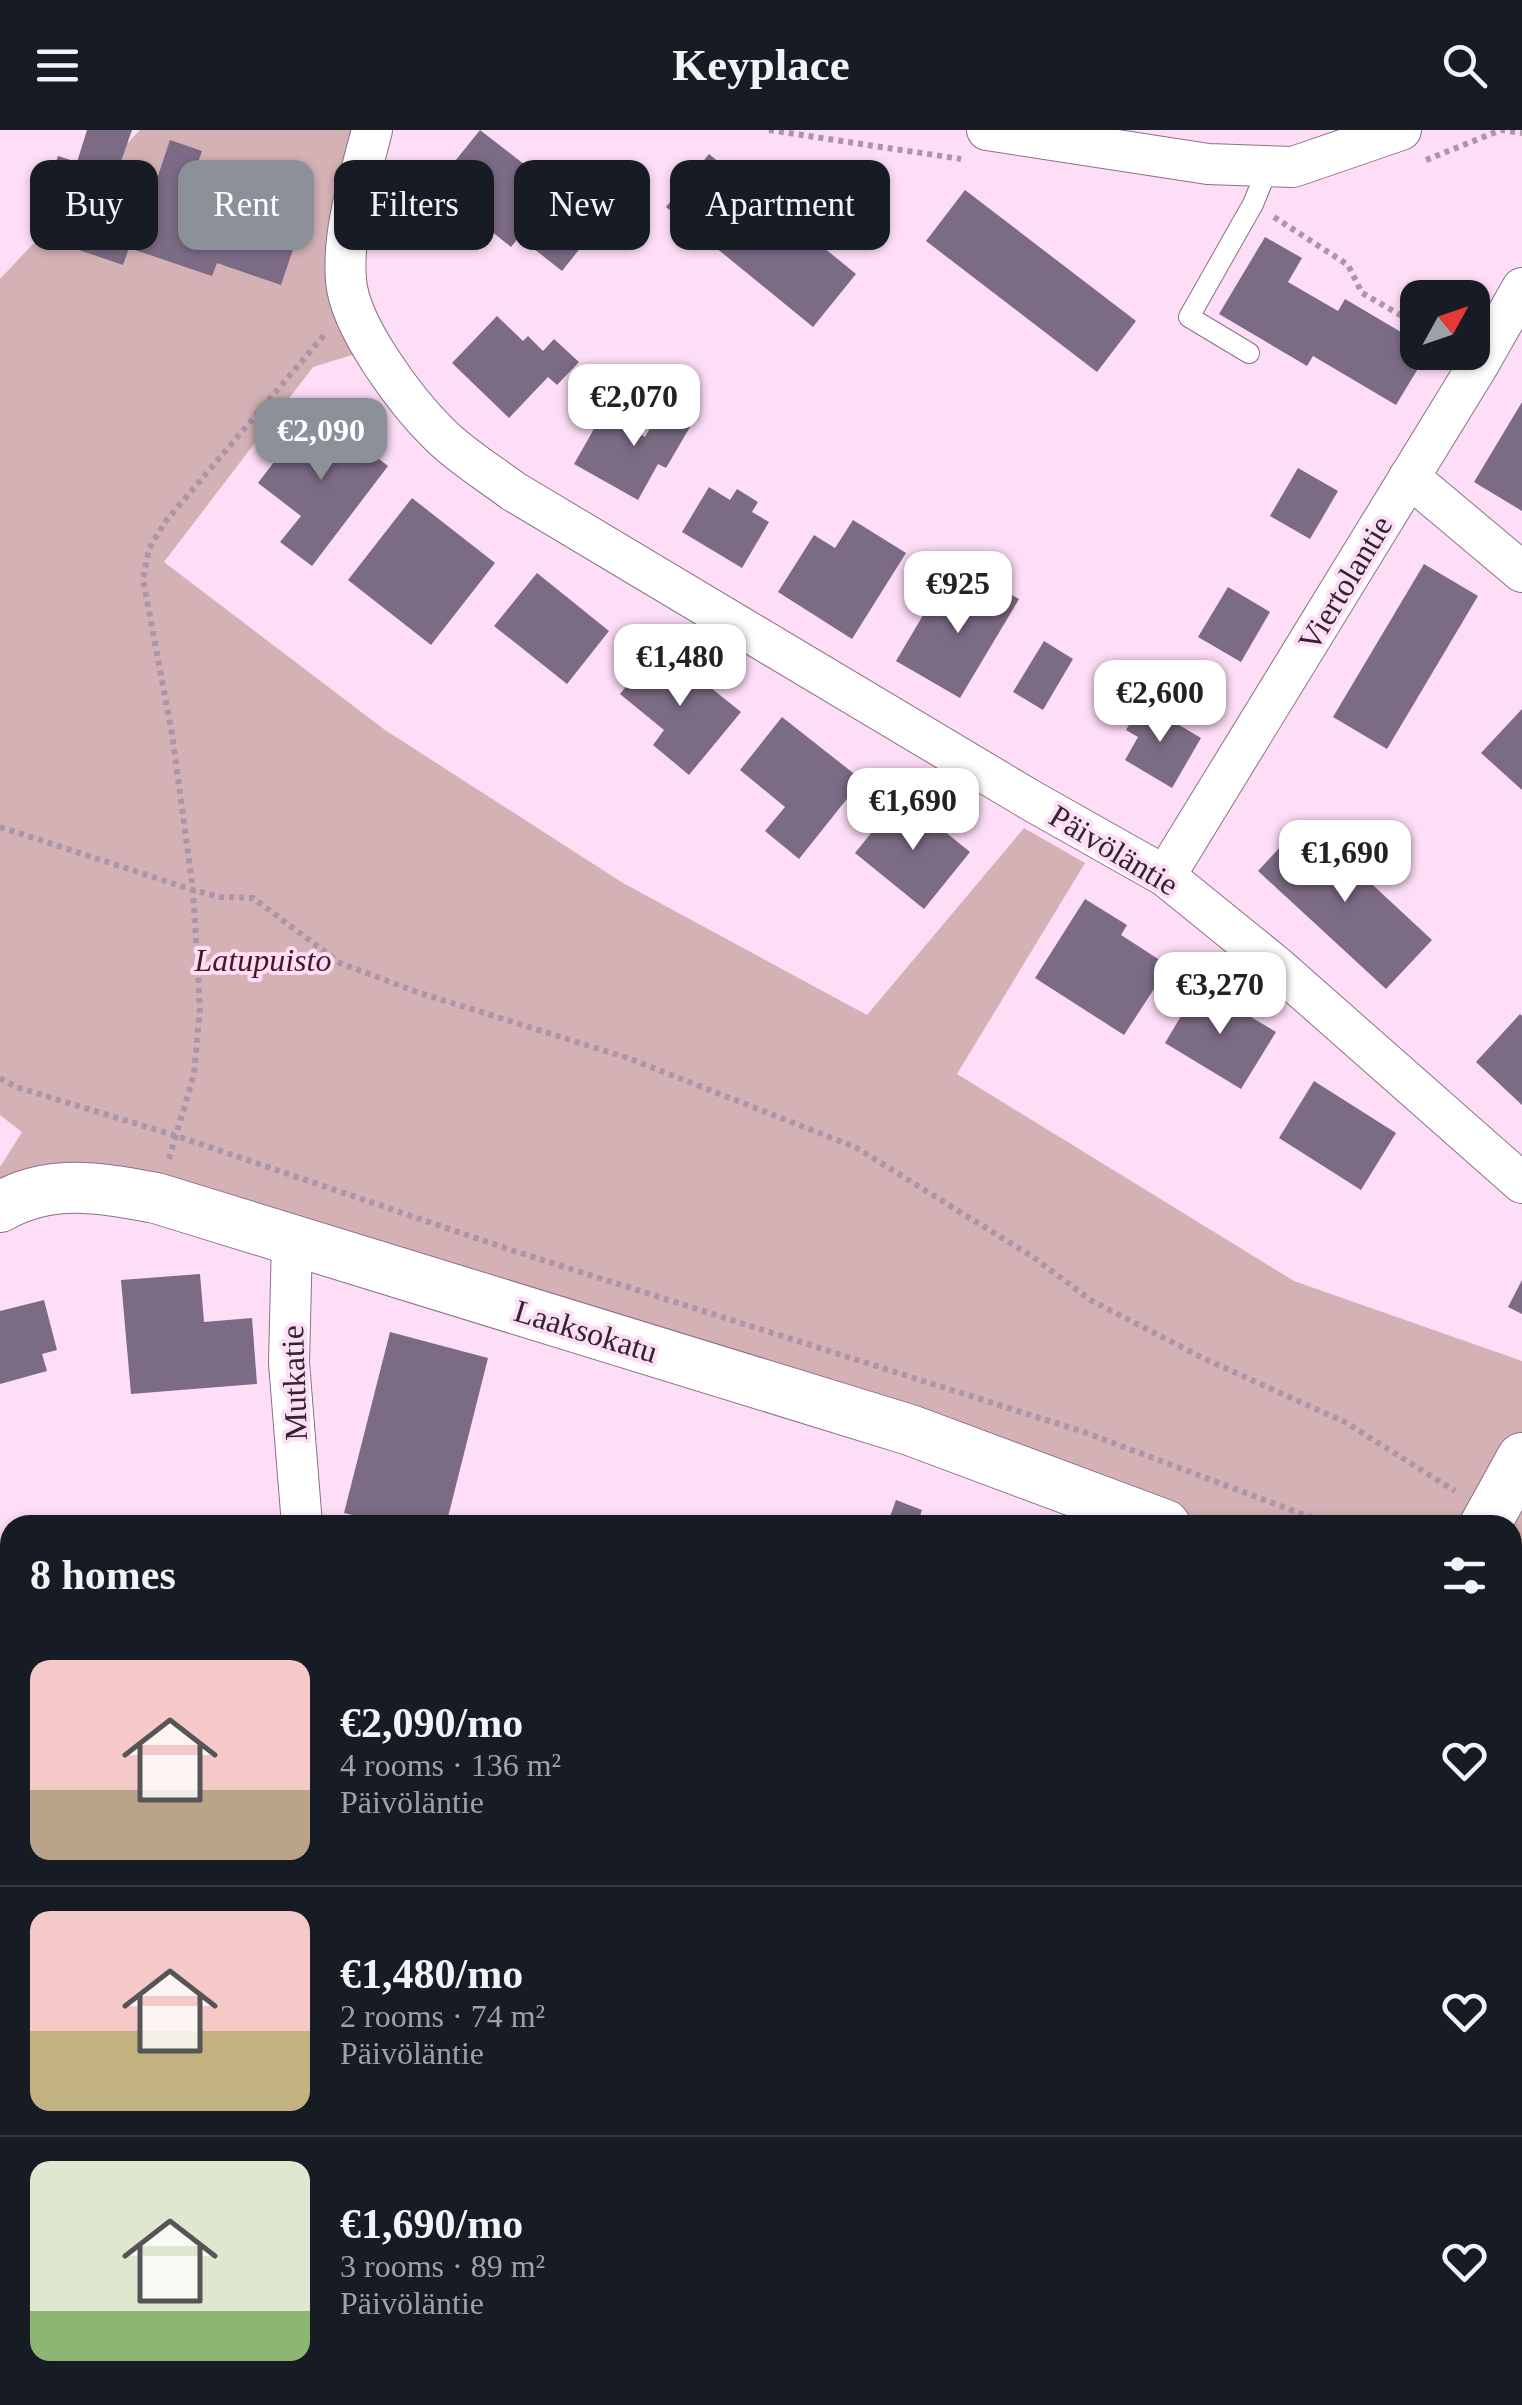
<!DOCTYPE html>
<meta charset="utf-8">
<style>
body{margin:0;font-family:"Times New Roman",serif;background:#242831;color:#f1f3f6;height:100vh;display:flex;flex-direction:column;font-size:38px;white-space:nowrap}
*{box-sizing:border-box;margin:0}
p{font-size:32px;color:#9ea1a6}
.icon{flex:none;width:55px;height:55px;fill:none;stroke:currentColor;stroke-width:2;stroke-linecap:round;stroke-linejoin:round}
.map{position:relative;flex:1;overflow:hidden}
.sheet{position:absolute;left:0px;top:1385px;width:1522px;height:890px;display:flex;flex-direction:column;background:#171b24;border-radius:30px 30px 0 0;box-shadow:0 2px 8px #0004}
.sheet>*{flex:none}
.banner{position:absolute;left:30px;top:30px;width:1000px;height:90px;display:flex;gap:20px}
.needle{width:65px;rotate:50deg}
.buttons{position:absolute;left:1400px;top:150px;display:grid;gap:20px}
.buttons a{display:grid;place-items:center;width:90px;height:90px;border-radius:20px;background:#171b24;box-shadow:0 2px 8px #0004;font-size:50px}
.price{position:absolute;translate:-50% -85px;padding:0 22px;border-radius:20px;background:#fff;color:#222;font-size:32px;line-height:65px;filter:drop-shadow(0 2px 5px #0008)}
.price::after{content:'';position:absolute;left:50%;top:60px;width:30px;height:22px;margin-left:-15px;background:inherit;clip-path:polygon(0 0,100% 0,50% 100%)}
.price.current{background:#8c9099;color:#fff}
ul{padding:0;list-style:none}
li{display:flex;align-items:center;gap:30px;height:250px;padding:0 30px}
li+li{border-top:2px solid #363941}
li span{display:grid;place-items:center;flex:none;width:280px;height:200px;border-radius:20px;color:#555}
li>.icon{margin-inline-start:auto}
span .icon{width:120px;height:120px;fill:#fffc;stroke-width:1}
li b{font-size:42px}
h2{display:flex;justify-content:space-between;align-items:center;height:120px;padding:0 30px;font-size:42px}
.chip{padding:0 35px;border-radius:20px;background:#171b24;box-shadow:0 2px 8px #0004;font-size:35px;line-height:90px}
.chip.current{background:#8c9099;color:#fff}
header{display:flex;justify-content:space-between;align-items:center;height:130px;padding:0 30px;background:#171b24;font-size:45px;font-weight:700}
.map>svg:first-child{display:block}
.green{fill:#d4b1b4}
.building{fill:#7c6b85}
.lines{fill:none;stroke-linecap:round;stroke-linejoin:round}
.service-casing{stroke:#8b7086;stroke-width:22}
.minor-casing{stroke:#8b7086;stroke-width:42}
.tertiary-casing{stroke:#8b7086;stroke-width:52}
.path{stroke:#ad95a8;stroke-width:6;stroke-dasharray:5 5;stroke-linecap:butt}
.service{stroke:#fff;stroke-width:20}
.minor{stroke:#fff;stroke-width:40}
.tertiary{stroke:#fff;stroke-width:50}
.labels{text-anchor:middle;stroke-width:8;stroke-linejoin:round;paint-order:stroke}
.street-label{font-size:32px;fill:#30242d;stroke:#fedef7}
.park-label{font-size:32px;font-style:italic;fill:#481721;stroke:#fedef7}
</style>
<header><svg class="icon" aria-label="menu" viewBox="0 0 24 24"><path d="M4 6h16M4 12h16M4 18h16"/></svg>Keyplace<svg class="icon" aria-label="search" viewBox="0 0 24 24"><circle cx="10" cy="10" r="6"/><path d="M15 15l6 6"/></svg></header>
<div class="map">
<svg width="1522" height="2275" viewBox="0 0 1522 2275">
<rect width="100%" height="100%" fill="#fedef7"/>
<!-- green -->
<polygon class="green" points="140,0 372,0 351,85 375,218 313,237 164,432 385,600 623,753 867,885 1024,698 1085,733 957,944 1294,1151 1522,1231 1522,1541 1513,1537 1512,1395 1165,1395 156,1068 0,1077 0,1037 22,1002 0,985 0,149"/>
<!-- building -->
<g class="building">
<polygon points="87,0 132,0 117,43 155,55 170,10 202,21 187,64 240,82 255,38 287,49 274,86 301,96 281,155 217,133 212,146 129,118 123,135 32,104 58,26 77,32"/>
<polygon points="480,0 551,55 557,48 605,87 562,141 519,107 511,117 435,56"/>
<polygon points="709,24 856,144 813,197 666,77"/>
<polygon points="965,60 1136,191 1097,242 926,111"/>
<polygon points="1265,107 1302,128 1288,152 1338,181 1345,169 1418,212 1418,222 1428,222 1396,275 1313,226 1307,236 1219,184"/>
<polygon points="497,186 523,211 528,206 543,221 554,209 579,232 557,255 548,247 509,288 452,233"/>
<polygon points="667,268 697,285 666,338 658,334 638,370 574,334 603,283 645,307"/>
<polygon points="1522,272 1522,381 1474,352"/>
<polygon points="314,279 388,336 312,436 280,412 301,386 258,353"/>
<polygon points="1298,338 1338,361 1310,409 1270,386"/>
<polygon points="709,357 730,370 737,359 758,372 752,382 769,392 742,438 682,402"/>
<polygon points="412,368 495,433 431,515 348,450"/>
<polygon points="853,390 906,423 852,509 778,462 814,405 835,418"/>
<polygon points="1424,434 1478,466 1387,619 1333,587"/>
<polygon points="537,443 609,501 567,554 494,496"/>
<polygon points="976,444 1019,469 960,568 896,531 932,470 954,483"/>
<polygon points="1228,457 1270,482 1241,532 1198,507"/>
<polygon points="1044,511 1073,529 1043,580 1013,562"/>
<polygon points="659,516 741,582 689,645 653,615 664,600 620,564"/>
<polygon points="1142,573 1201,608 1172,658 1125,630 1138,607 1126,600"/>
<polygon points="1522,579 1522,660 1481,623"/>
<polygon points="782,587 862,650 799,729 765,701 785,677 740,640"/>
<polygon points="901,666 970,722 924,779 855,723"/>
<polygon points="1304,691 1432,810 1386,859 1258,741"/>
<polygon points="1085,769 1127,795 1121,805 1169,836 1124,905 1035,848"/>
<polygon points="1199,856 1276,902 1241,959 1165,913"/>
<polygon points="1520,884 1522,886 1522,975 1476,932"/>
<polygon points="1314,951 1396,1003 1361,1060 1279,1008"/>
<polygon points="200,1144 204,1192 252,1188 257,1254 131,1264 121,1150"/>
<polygon points="1522,1150 1522,1184 1508,1177"/>
<polygon points="44,1170 57,1220 42,1224 47,1241 0,1254 0,1181"/>
<polygon points="390,1202 488,1228 446,1395 393,1395 344,1383"/>
<polygon points="896,1370 922,1380 917,1395 887,1395"/>
<polygon points="10,1486 10,1541 0,1542 0,1487"/>
<polygon points="201,2265 274,2265 277,2275 204,2275"/>
<polygon points="1124,2265 1203,2265 1198,2275 1144,2275"/>
</g>
<g class="lines">
<defs>
<polyline id="service" points="1249,223 1189,187 1253,74 1269,35"/>
<g id="minor">
<path d="M 372,0 C 360,48 342,100 346,150 C 349,196 407,273 440,305 C 461,326 489,343 513,361 L 1032,671 L 1165,746 L 1276,836 L 1522,1053"/>
<polyline points="987,0 1208,34 1293,37 1401,0"/>
<polyline points="1409,347 1522,442"/>
<polyline points="1165,746 1480,232 1522,158"/>
<polyline points="292,1110 289,1233 302,1395"/>
<polyline points="1512,1537 1522,1541"/>
<polyline points="338,2265 338,2275"/>
<polyline points="1387,2265 1409,2275"/>
<polyline points="928,2275 941,2265"/>
</g>
<g id="tertiary">
<path d="M 0,1077 C 51,1048 101,1058 156,1068 L 910,1300 L 1165,1395"/>
<polyline points="1485,1395 1522,1328"/>
</g>
</defs>
<!-- service casing -->
<use href="#service" class="service-casing"/>
<!-- minor casing -->
<use href="#minor" class="minor-casing"/>
<!-- tertiary casing -->
<use href="#tertiary" class="tertiary-casing"/>
<!-- path -->
<g class="path">
<polyline points="769,0 961,29"/>
<polyline points="1426,30 1501,0 1522,3"/>
<polyline points="1274,87 1348,135 1362,163 1418,195"/>
<polyline points="0,697 193,760 220,767 253,768 340,833 417,862 628,928 855,1017 1033,1127 1092,1171 1207,1230 1345,1292 1455,1361"/>
<polyline points="0,948 16,957 177,1006 508,1119 1084,1302 1331,1395"/>
<polyline points="169,1029 194,944 200,878 193,760 172,604 143,449 149,419 165,392 325,204"/>
<polyline points="1512,1441 1522,1422"/>
<polyline points="1512,1463 1522,1467"/>
</g>
<!-- service -->
<use href="#service" class="service"/>
<!-- minor -->
<use href="#minor" class="minor"/>
<!-- tertiary -->
<use href="#tertiary" class="tertiary"/>
</g>
<g class="labels">
<!-- street labels -->
<g class="street-label">
<text transform="translate(1345 453) rotate(-59)" y="11">Viertolantie</text>
<text transform="translate(1114 720) rotate(31)" y="11">Päivöläntie</text>
<text transform="translate(586 1201) rotate(17)" y="11">Laaksokatu</text>
<text transform="translate(294 1253) rotate(-92)" y="11">Mutkatie</text>
</g>
<!-- park labels -->
<g class="park-label">
<text x="263" y="841">Latupuisto</text>
</g>
</g>
</svg>
<div class="buttons">
<a><svg class="needle" viewBox="-14 -14 28 28"><path d="M0-13l5 13h-10z" fill="#e53935"/><path d="M0 13l5-13h-10z" fill="#9ea1a6"/></svg></a>
</div>
<b class="price" style="left:634px;top:319px">€2,070</b>
<b class="price current" style="left:321px;top:353px">€2,090</b>
<b class="price" style="left:958px;top:506px">€925</b>
<b class="price" style="left:680px;top:579px">€1,480</b>
<b class="price" style="left:1160px;top:615px">€2,600</b>
<b class="price" style="left:913px;top:723px">€1,690</b>
<b class="price" style="left:1345px;top:775px">€1,690</b>
<b class="price" style="left:1220px;top:907px">€3,270</b>
<div class="banner">
<a class="chip">Buy</a>
<a class="chip current">Rent</a>
<a class="chip">Filters</a>
<a class="chip">New</a>
<a class="chip">Apartment</a>
</div>
<section class="sheet">
<h2>8 homes<svg class="icon" aria-label="filters" viewBox="0 0 24 24"><path d="M4 7h16M4 17h16"/><circle cx="9" cy="7" r="2"/><circle cx="15" cy="17" r="2"/></svg></h2>
<ul>
<li><span style="background:linear-gradient(#f6c9c9 65%,#b9a48a 0)"><svg class="icon" aria-label="home" viewBox="0 0 24 24"><path d="M3 11l9-7 9 7M6 9v11h12V9"/></svg></span><div><b>€2,090/mo</b><p>4 rooms · 136 m²</p><p>Päivöläntie</p></div><svg class="icon" aria-label="heart" viewBox="0 0 24 24"><path d="M12 20l-8-8c-3-5 5-10 8-4 3-6 11-1 8 4z"/></svg></li>
<li><span style="background:linear-gradient(#f6c9c9 60%,#c2b280 0)"><svg class="icon" aria-label="home" viewBox="0 0 24 24"><path d="M3 11l9-7 9 7M6 9v11h12V9"/></svg></span><div><b>€1,480/mo</b><p>2 rooms · 74 m²</p><p>Päivöläntie</p></div><svg class="icon" aria-label="heart" viewBox="0 0 24 24"><path d="M12 20l-8-8c-3-5 5-10 8-4 3-6 11-1 8 4z"/></svg></li>
<li><span style="background:linear-gradient(#dfe7d0 75%,#8fb573 0)"><svg class="icon" aria-label="home" viewBox="0 0 24 24"><path d="M3 11l9-7 9 7M6 9v11h12V9"/></svg></span><div><b>€1,690/mo</b><p>3 rooms · 89 m²</p><p>Päivöläntie</p></div><svg class="icon" aria-label="heart" viewBox="0 0 24 24"><path d="M12 20l-8-8c-3-5 5-10 8-4 3-6 11-1 8 4z"/></svg></li>
</ul>
</section>
</div>
